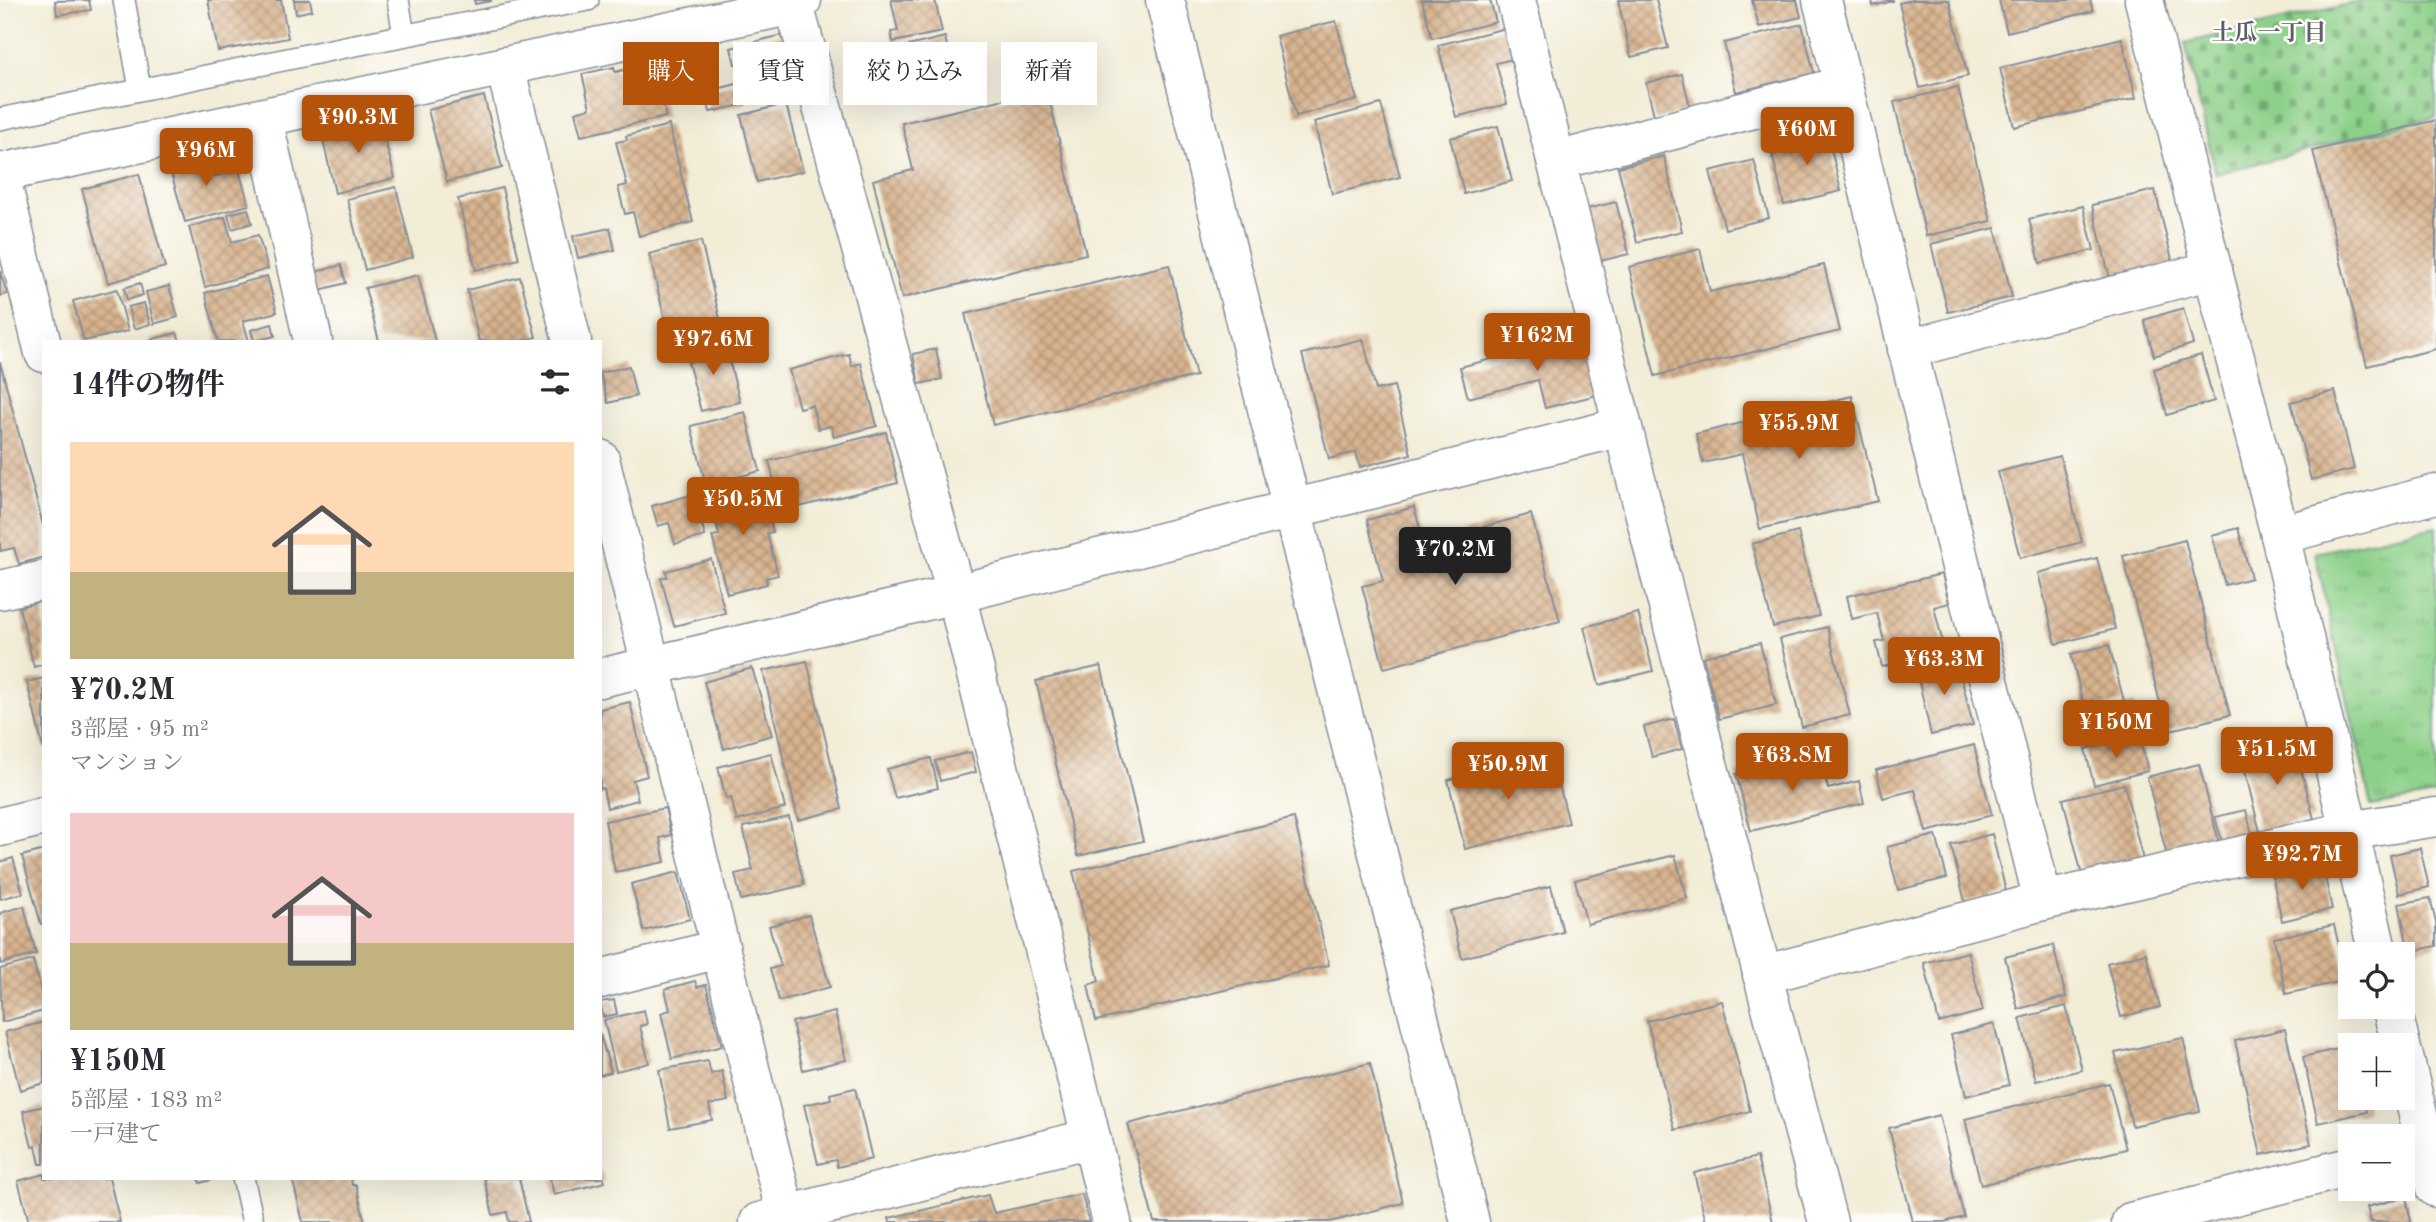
<!DOCTYPE html>
<html lang="ja">
<meta charset="utf-8">
<style>
body{margin:0;font-family:"Old Standard TT","Noto Serif JP",serif;background:#f2f2f3;color:#2b2b33;height:100vh;display:flex;flex-direction:column;font-size:26px;white-space:nowrap}
*{box-sizing:border-box;margin:0}
p{font-size:23px;color:#7c7c81}
.icon{flex:none;width:38px;height:38px;fill:none;stroke:currentColor;stroke-width:2;stroke-linecap:round;stroke-linejoin:round}
.map{position:relative;flex:1;overflow:hidden}
.drawer{position:absolute;left:42px;top:340px;width:560px;height:840px;display:flex;flex-direction:column;background:#fff;border-radius:0px;box-shadow:0 7px 28px #0002}
.drawer>*{flex:none}
.hud{position:absolute;left:623px;top:42px;width:665px;height:63px;display:flex;gap:14px}
.buttons{position:absolute;left:2338px;top:942px;display:grid;gap:14px}
.buttons a{display:grid;place-items:center;width:77px;height:77px;border-radius:0px;background:#fff;box-shadow:0 7px 28px #0002;font-size:35px}
.price{position:absolute;translate:-50% -60px;padding:0 16px;border-radius:7px;background:#b45309;color:#fff;font-size:23px;line-height:46px;filter:drop-shadow(0 2px 4px #0008)}
.price::after{content:'';position:absolute;left:50%;top:42px;width:21px;height:16px;margin-left:-10px;background:inherit;clip-path:polygon(0 0,100% 0,50% 100%)}
.price.active{background:#222;color:#fff}
ul{padding:0;list-style:none}
li{display:grid;align-content:center;gap:14px;height:371px;padding:0 28px}
li span{display:grid;place-items:center;height:217px;border-radius:0px;color:#555}
li>.icon{margin-inline-start:auto}
span .icon{width:126px;height:126px;fill:#fffc;stroke-width:1}
li b{font-size:30px}
h2{display:flex;justify-content:space-between;align-items:center;height:84px;padding:0 28px;font-size:30px}
.tag{padding:0 24px;border-radius:0px;background:#fff;box-shadow:0 7px 28px #0002;font-size:24px;line-height:63px}
.tag.active{background:#b45309;color:#fff}
.map>svg:first-child{display:block}
.cemetery{fill:url(#cemetery-stones);stroke:#548074;stroke-width:2}
.park{fill:url(#park-tufts);stroke:#548074;stroke-width:2}
.building{fill:url(#building-cross-hatch)}
.lines{fill:none;stroke-linecap:round;stroke-linejoin:round}
.lane-casing{stroke:#868e9a;stroke-width:24}
.street-casing{stroke:#868e9a;stroke-width:41}
.secondary-casing{stroke:#868e9a;stroke-width:41}
.lane{stroke:#fff;stroke-width:21}
.street{stroke:#fff;stroke-width:38}
.secondary{stroke:#fff;stroke-width:38}
.labels{text-anchor:middle;stroke-width:5;stroke-linejoin:round;paint-order:stroke}
.neighbourhood-label{font-size:23px;font-weight:bold;fill:#5e5e6f;stroke:#fdfcf7}
</style>
<div class="map">
<svg width="2436" height="1222" viewBox="0 0 2436 1222">
<defs>
<pattern id="cemetery-stones" width="16" height="16" patternUnits="userSpaceOnUse" patternTransform="scale(1.75)"><rect width="16" height="16" fill="#8cd089"/><path d="M2 7V4a2 2 0 0 1 4 0v3zM10 15v-3a2 2 0 0 1 4 0v3z" fill="#72a973"/></pattern>
<pattern id="park-tufts" width="24" height="20" patternUnits="userSpaceOnUse" patternTransform="scale(1.75)"><rect width="24" height="20" fill="#8cd089"/><path d="M3 7l-1-3M5 7V3M7 7l1-3M15 17l-1-3M17 17v-4M19 17l1-3" fill="none" stroke="#72a973"/></pattern>
<pattern id="building-cross-hatch" width="8" height="8" patternUnits="userSpaceOnUse" patternTransform="scale(1.75)"><rect width="8" height="8" fill="#d9b48f"/><path d="M0 0l8 8M0 8l8-8" fill="none" stroke="#af9378"/></pattern>
</defs>
<rect width="100%" height="100%" fill="#fdfcf7"/>
<filter id="ink" filterUnits="userSpaceOnUse"><feTurbulence type="fractalNoise" baseFrequency=".0143" numOctaves="2"/><feDisplacementMap in="SourceGraphic" scale="14" xChannelSelector="R" yChannelSelector="G"/><feConvolveMatrix kernelMatrix="1 2 1 2 8 2 1 2 1" color-interpolation-filters="sRGB"/></filter>
<filter id="wash" filterUnits="userSpaceOnUse"><feTurbulence type="fractalNoise" baseFrequency=".00686" numOctaves="4" result="noise"/><feDisplacementMap in="SourceGraphic" scale="28" xChannelSelector="R" yChannelSelector="G"/><feGaussianBlur stdDeviation="1.57" result="paint"/><feColorMatrix in="noise" values="0 0 0 0 0 0 0 0 0 0 0 0 0 0 0 0 0 1.4 0 .05"/><feComposite in="paint" operator="in"/></filter>
<g filter="url(#wash)">
<rect width="100%" height="100%" fill="#f2edd7"/>
<!-- cemetery -->
<polygon class="cemetery" points="2366,0 2436,0 2436,117 2216,174 2185,43"/>
<!-- park -->
<polygon class="park" points="2436,526 2436,795 2371,806 2315,553"/>
<g id="blocks">
<!-- building -->
<g class="building">
<polygon points="89,0 91,10 57,15 55,1"/>
<polygon points="208,0 281,0 288,38 218,51"/>
<polygon points="294,0 310,0 312,10 296,14"/>
<polygon points="474,0 491,0 491,1 475,4"/>
<polygon points="891,0 935,0 942,32 893,42 891,32 898,31"/>
<polygon points="1422,0 1490,0 1496,22 1432,38"/>
<polygon points="1618,0 1656,0 1668,48 1631,57"/>
<polygon points="1752,0 1797,0 1801,17 1759,27"/>
<polygon points="1872,0 1893,0 1893,1 1873,6"/>
<polygon points="1912,0 1949,0 1968,76 1920,88 1899,3"/>
<polygon points="1999,0 2090,0 2093,11 2007,32"/>
<polygon points="1336,21 1357,100 1296,116 1276,36"/>
<polygon points="1802,24 1814,73 1736,92 1724,43"/>
<polygon points="1506,28 1513,59 1496,63 1507,104 1456,117 1438,45"/>
<polygon points="782,35 796,91 751,102 740,63 735,64 731,48"/>
<polygon points="945,37 956,86 913,96 912,92 894,96 883,52"/>
<polygon points="2122,38 2136,98 2014,127 2000,68"/>
<polygon points="704,46 708,64 693,68 696,83 672,88 665,55"/>
<polygon points="614,67 615,72 632,68 636,85 658,81 666,117 581,136 575,112 590,108 582,74"/>
<polygon points="1682,74 1691,111 1655,119 1646,83"/>
<polygon points="741,83 746,104 710,112 705,92"/>
<polygon points="1958,87 1991,221 1926,236 1894,102"/>
<polygon points="1047,89 1086,254 902,298 873,180 913,170 902,123"/>
<polygon points="484,96 502,168 447,182 428,110"/>
<polygon points="786,104 803,171 757,182 741,115"/>
<polygon points="1381,104 1400,177 1332,194 1314,122"/>
<polygon points="379,117 395,178 335,193 321,131"/>
<polygon points="2436,120 2436,349 2367,366 2313,151"/>
<polygon points="1825,123 1841,191 1784,205 1772,153 1799,146 1795,130"/>
<polygon points="669,125 693,222 639,236 633,212 625,214 618,187 627,185 616,142 627,140 626,136"/>
<polygon points="1498,126 1512,181 1464,194 1450,138"/>
<polygon points="229,146 232,158 216,163 213,151"/>
<polygon points="208,151 215,176 239,170 249,205 185,222 168,162"/>
<polygon points="1664,156 1682,231 1637,242 1618,167"/>
<polygon points="1754,160 1769,218 1725,229 1710,171"/>
<polygon points="139,174 165,267 108,283 82,189"/>
<polygon points="396,187 413,257 365,270 347,199"/>
<polygon points="502,188 519,259 476,270 458,199"/>
<polygon points="2155,190 2173,264 2110,279 2092,205"/>
<polygon points="1616,202 1629,254 1600,261 1587,209"/>
<polygon points="2083,206 2094,250 2040,263 2029,219"/>
<polygon points="248,209 252,223 232,229 228,214"/>
<polygon points="225,217 232,242 258,235 268,269 205,287 189,227"/>
<polygon points="610,228 615,250 578,258 573,236"/>
<polygon points="1995,228 2012,297 1948,312 1931,244"/>
<polygon points="701,241 720,319 668,332 649,254"/>
<polygon points="1700,249 1710,292 1824,265 1840,331 1655,376 1629,267"/>
<polygon points="341,265 346,283 316,291 312,273"/>
<polygon points="1169,265 1196,376 993,425 965,314"/>
<polygon points="0,271 7,294 0,296"/>
<polygon points="418,275 435,341 379,341 365,288"/>
<polygon points="267,276 277,312 243,321 249,341 218,341 205,293"/>
<polygon points="520,277 536,337 520,341 479,341 467,290"/>
<polygon points="140,283 143,295 127,300 124,288"/>
<polygon points="169,286 178,317 154,324 146,292"/>
<polygon points="117,289 128,331 84,341 73,301"/>
<polygon points="144,303 150,324 134,329 128,307"/>
<polygon points="2183,308 2193,344 2154,356 2144,320"/>
<polygon points="272,324 275,336 254,341 251,330"/>
<polygon points="177,333 180,341 149,341 149,340"/>
<polygon points="1582,336 1597,395 1545,408 1538,380 1468,398 1460,367"/>
<polygon points="1363,339 1376,390 1394,386 1411,454 1360,467 1356,452 1329,459 1302,354"/>
<polygon points="724,341 740,402 701,411 688,362 693,361 690,350"/>
<polygon points="936,349 942,379 919,384 913,354"/>
<polygon points="849,354 852,366 861,363 877,426 834,437 831,426 818,429 812,405 799,408 789,370"/>
<polygon points="2201,355 2214,401 2167,415 2154,369"/>
<polygon points="0,362 44,529 44,557 19,564 14,548 0,551"/>
<polygon points="629,366 636,396 608,403 600,373"/>
<polygon points="2335,391 2354,469 2311,480 2291,402"/>
<polygon points="1852,396 1878,501 1760,529 1742,454 1703,463 1696,434"/>
<polygon points="745,412 760,471 706,485 691,426"/>
<polygon points="886,432 898,483 782,511 769,461"/>
<polygon points="2060,456 2082,542 2020,558 1998,472"/>
<polygon points="760,480 773,532 767,533 778,575 766,578 767,584 727,594 712,536 719,535 709,493"/>
<polygon points="694,494 705,536 675,544 669,523 658,526 652,506"/>
<polygon points="1414,507 1424,543 1531,514 1560,621 1384,668 1362,586 1383,581 1367,520"/>
<polygon points="2238,528 2251,578 2225,585 2212,535"/>
<polygon points="1798,532 1819,616 1773,627 1752,544"/>
<polygon points="2185,540 2230,715 2167,731 2123,556"/>
<polygon points="2097,558 2115,629 2056,644 2038,573"/>
<polygon points="711,559 725,613 674,626 661,578 667,577 666,571"/>
<polygon points="1942,574 1949,603 1934,607 1945,652 1882,667 1876,642 1884,641 1877,613 1852,619 1847,596"/>
<polygon points="44,600 44,664 34,667 19,607"/>
<polygon points="1638,613 1653,671 1599,685 1584,627"/>
<polygon points="1827,627 1850,715 1802,727 1780,639"/>
<polygon points="1760,643 1776,705 1719,719 1703,657"/>
<polygon points="2109,645 2124,701 2085,711 2071,654"/>
<polygon points="1957,660 1973,725 1931,735 1916,669"/>
<polygon points="807,661 842,809 798,820 763,671"/>
<polygon points="1101,666 1143,841 1078,856 1036,681"/>
<polygon points="752,668 772,735 724,749 704,682"/>
<polygon points="44,678 44,748 43,748 27,682"/>
<polygon points="630,702 647,776 633,780 638,800 607,808 603,788 600,789 600,709"/>
<polygon points="2134,704 2140,729 2094,741 2088,716"/>
<polygon points="1674,719 1682,749 1652,757 1644,727"/>
<polygon points="2139,735 2148,771 2094,785 2085,749"/>
<polygon points="2294,741 2314,819 2260,832 2241,755"/>
<polygon points="1974,745 1992,815 1926,832 1915,790 1883,798 1876,770"/>
<polygon points="971,752 976,772 940,781 935,761"/>
<polygon points="771,753 785,808 737,821 731,798 726,799 718,767"/>
<polygon points="1819,753 1828,789 1859,781 1864,803 1751,831 1736,774"/>
<polygon points="1551,754 1569,823 1465,849 1448,780"/>
<polygon points="931,758 938,788 895,798 887,769"/>
<polygon points="2199,764 2219,843 2167,856 2147,777"/>
<polygon points="2124,784 2143,860 2082,875 2063,799"/>
<polygon points="665,808 671,835 660,838 665,862 615,872 605,821"/>
<polygon points="2246,810 2253,838 2223,846 2215,817"/>
<polygon points="789,817 804,885 741,900 735,874 753,870 743,827"/>
<polygon points="1294,818 1329,965 1096,1021 1088,985 1099,981 1073,871"/>
<polygon points="1992,834 2006,892 1965,902 1951,845"/>
<polygon points="1936,835 1947,878 1898,890 1887,847"/>
<polygon points="2420,848 2429,887 2399,894 2390,855"/>
<polygon points="44,850 44,924 41,924 22,856"/>
<polygon points="1675,855 1687,898 1587,924 1575,880"/>
<polygon points="13,858 23,893 0,899 0,862"/>
<polygon points="2322,863 2332,909 2282,921 2272,875"/>
<polygon points="678,872 690,919 644,931 631,884"/>
<polygon points="1551,886 1563,932 1462,958 1450,911"/>
<polygon points="2430,898 2436,923 2436,946 2409,952 2399,904"/>
<polygon points="24,906 36,954 0,964 0,913"/>
<polygon points="809,915 830,987 779,1001 770,969 781,966 769,926"/>
<polygon points="2334,925 2347,980 2286,994 2274,938"/>
<polygon points="2053,945 2066,997 2018,1009 2005,957"/>
<polygon points="1968,952 1983,1011 1939,1023 1924,963"/>
<polygon points="2146,953 2160,1007 2121,1017 2107,963"/>
<polygon points="33,960 44,1001 44,1011 2,1022 0,969"/>
<polygon points="695,981 697,987 706,985 722,1046 672,1059 661,1013 670,1010 665,989"/>
<polygon points="614,1000 617,1014 603,1017 600,1002"/>
<polygon points="1722,1001 1750,1111 1675,1130 1647,1021"/>
<polygon points="2066,1006 2082,1070 2036,1081 2020,1018"/>
<polygon points="644,1010 647,1024 640,1026 649,1063 616,1071 604,1020"/>
<polygon points="835,1012 846,1060 803,1070 792,1022"/>
<polygon points="44,1022 44,1083 20,1090 5,1032"/>
<polygon points="1994,1024 2009,1085 1966,1096 1951,1035"/>
<polygon points="2285,1029 2311,1144 2261,1155 2235,1041"/>
<polygon points="600,1034 611,1072 600,1075"/>
<polygon points="2183,1038 2200,1111 2132,1126 2115,1053"/>
<polygon points="2350,1046 2350,1097 2363,1097 2367,1112 2318,1123 2303,1057"/>
<polygon points="708,1061 711,1074 722,1071 728,1101 709,1105 712,1120 670,1128 659,1070"/>
<polygon points="1370,1063 1403,1203 1330,1222 1154,1222 1128,1124"/>
<polygon points="2109,1083 2126,1149 1981,1185 1965,1119"/>
<polygon points="855,1088 872,1159 837,1167 836,1160 818,1164 804,1105 831,1099 830,1094"/>
<polygon points="44,1106 44,1164 40,1164 36,1146 32,1147 23,1111"/>
<polygon points="1939,1115 1964,1217 1944,1222 1913,1222 1889,1128"/>
<polygon points="1757,1157 1773,1222 1706,1222 1694,1173"/>
<polygon points="600,1169 605,1182 554,1195 550,1178 600,1178"/>
<polygon points="44,1174 44,1178 109,1178 120,1222 29,1222 18,1181"/>
<polygon points="198,1178 215,1178 215,1179 200,1183"/>
<polygon points="292,1178 351,1178 352,1185 356,1185 365,1222 303,1222"/>
<polygon points="484,1178 519,1178 529,1222 509,1222 507,1212 493,1215"/>
<polygon points="1082,1194 1089,1222 890,1222 889,1218 988,1195 994,1213"/>
<polygon points="2406,1197 2411,1222 2371,1222 2367,1207"/>
</g>
</g>
</g>
<g filter="url(#ink)">
<use href="#blocks" fill-opacity="0" stroke="#868e9a" stroke-width="2"/>
<g class="lines">
<defs>
<g id="lane">
<polyline points="124,0 140,89"/>
<polyline points="398,0 404,35"/>
<polyline points="0,119 345,47 588,0"/>
<polyline points="243,1178 253,1222"/>
</g>
<g id="street">
<polyline points="802,0 794,5 956,594 1112,1222"/>
<path d="M 1516,0 C 1618,408 1719,816 1828,1222"/>
<polyline points="1822,0 2043,901"/>
<polyline points="2144,0 2280,535 2378,954"/>
<polyline points="505,66 572,341"/>
<polyline points="263,119 313,341"/>
<polyline points="1556,161 1841,86"/>
<polyline points="0,173 794,5"/>
<polyline points="0,175 44,353"/>
<polyline points="1907,349 2213,270"/>
<polyline points="600,459 786,1215"/>
<polyline points="1292,509 1622,427"/>
<polyline points="2280,535 2436,494"/>
<polyline points="0,590 44,580"/>
<polyline points="1762,975 2043,901 2348,831 2436,817"/>
<polyline points="600,979 719,949"/>
<polyline points="2391,1006 2401,1045"/>
<polyline points="2403,1053 2436,1188"/>
<polyline points="759,1222 1091,1138"/>
</g>
<g id="secondary">
<polyline points="1165,0 1470,1222"/>
<polyline points="600,678 956,594 1292,509"/>
<polyline points="0,827 44,816"/>
<polyline points="2403,1153 2436,1145"/>
<polyline points="2131,1222 2350,1167"/>
</g>
</defs>
<!-- lane casing -->
<use href="#lane" class="lane-casing"/>
<!-- street casing -->
<use href="#street" class="street-casing"/>
<!-- secondary casing -->
<use href="#secondary" class="secondary-casing"/>
<!-- lane -->
<use href="#lane" class="lane"/>
<!-- street -->
<use href="#street" class="street"/>
<!-- secondary -->
<use href="#secondary" class="secondary"/>
</g>
</g>
<g class="labels">
<!-- neighbourhood labels -->
<g class="neighbourhood-label">
<text x="2269" y="40">土瓜一丁目</text>
</g>
</g>
</svg>
<div class="buttons">
<a><svg class="icon" aria-label="locate" viewBox="0 0 24 24"><circle cx="12" cy="12" r="6"/><path d="M12 2v4M12 18v4M2 12h4M18 12h4"/></svg></a>
<a>+</a>
<a>−</a>
</div>
<b class="price" style="left:358px;top:155px">¥90.3M</b>
<b class="price" style="left:1807px;top:167px">¥60M</b>
<b class="price" style="left:206px;top:188px">¥96M</b>
<b class="price" style="left:1537px;top:373px">¥162M</b>
<b class="price" style="left:713px;top:377px">¥97.6M</b>
<b class="price" style="left:1799px;top:461px">¥55.9M</b>
<b class="price" style="left:743px;top:537px">¥50.5M</b>
<b class="price active" style="left:1455px;top:587px">¥70.2M</b>
<b class="price" style="left:1944px;top:697px">¥63.3M</b>
<b class="price" style="left:2116px;top:760px">¥150M</b>
<b class="price" style="left:2277px;top:787px">¥51.5M</b>
<b class="price" style="left:1792px;top:793px">¥63.8M</b>
<b class="price" style="left:1508px;top:802px">¥50.9M</b>
<b class="price" style="left:2302px;top:892px">¥92.7M</b>
<div class="hud">
<a class="tag active">購入</a>
<a class="tag">賃貸</a>
<a class="tag">絞り込み</a>
<a class="tag">新着</a>
</div>
<section class="drawer">
<h2>14件の物件<svg class="icon" aria-label="filters" viewBox="0 0 24 24"><path d="M4 7h16M4 17h16"/><circle cx="9" cy="7" r="2"/><circle cx="15" cy="17" r="2"/></svg></h2>
<ul>
<li><span style="background:linear-gradient(#ffd9b3 60%,#c2b280 0)"><svg class="icon" aria-label="home" viewBox="0 0 24 24"><path d="M3 11l9-7 9 7M6 9v11h12V9"/></svg></span><div><b>¥70.2M</b><p>3部屋 · 95 m²</p><p>マンション</p></div></li>
<li><span style="background:linear-gradient(#f6c9c9 60%,#c2b280 0)"><svg class="icon" aria-label="home" viewBox="0 0 24 24"><path d="M3 11l9-7 9 7M6 9v11h12V9"/></svg></span><div><b>¥150M</b><p>5部屋 · 183 m²</p><p>一戸建て</p></div></li>
</ul>
</section>
</div>
